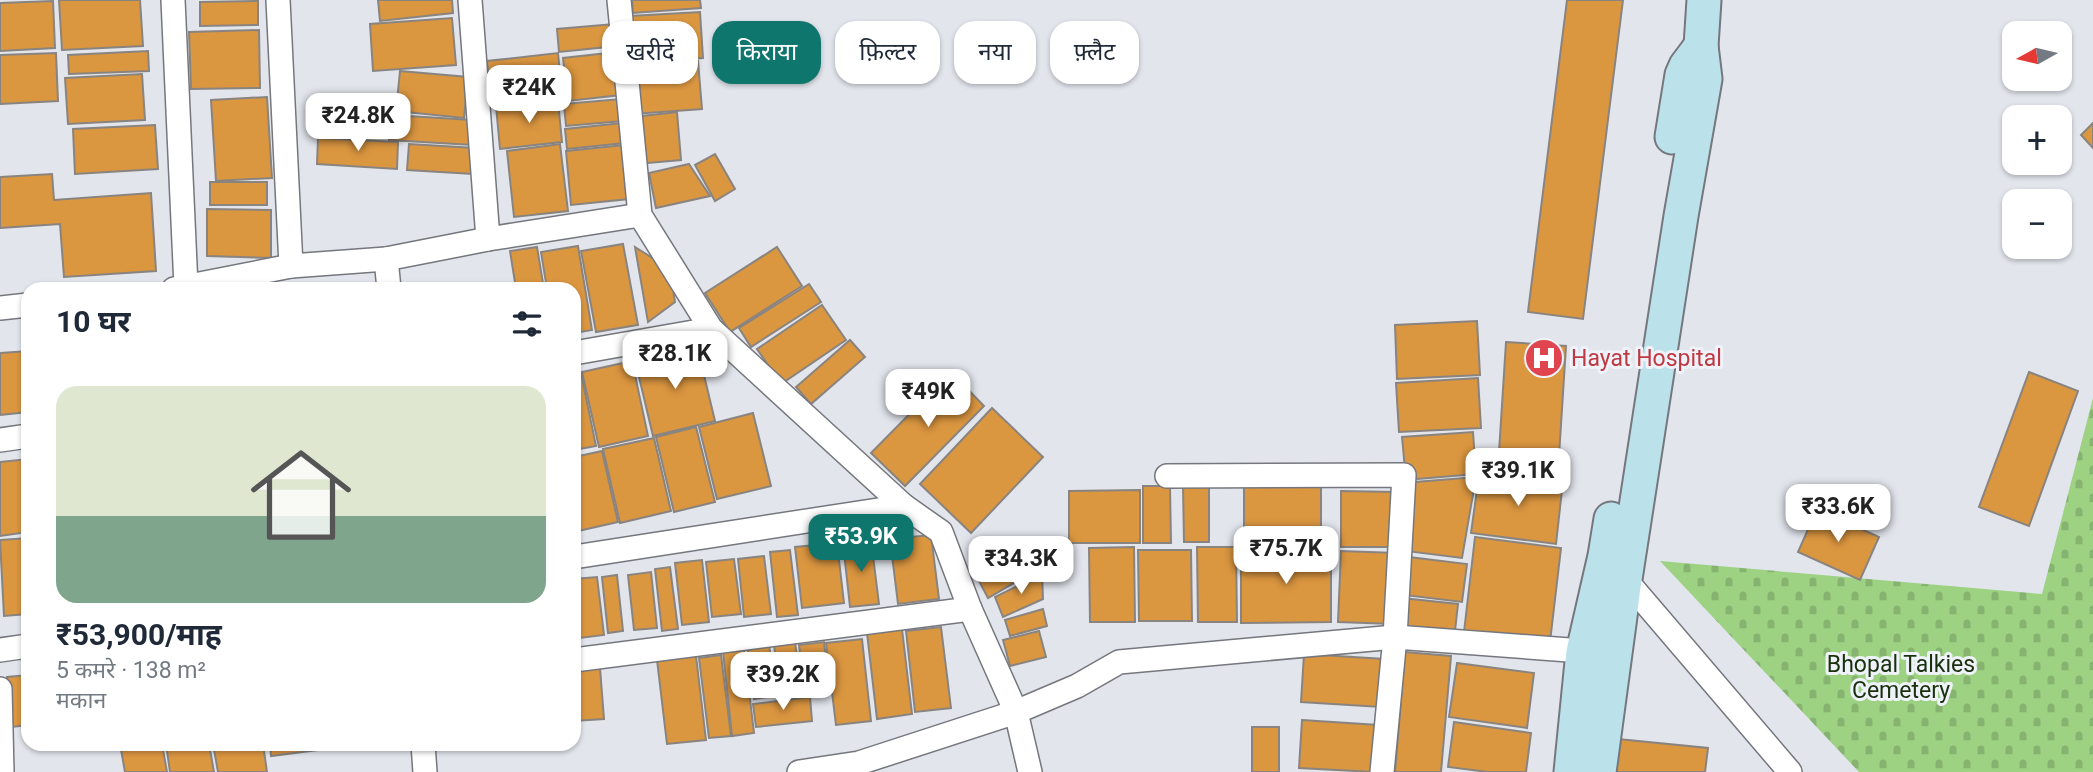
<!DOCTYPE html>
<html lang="hi">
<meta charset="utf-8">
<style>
body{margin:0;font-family:Roboto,"Noto Sans Devanagari",sans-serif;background:#f2f2f3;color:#1f2937;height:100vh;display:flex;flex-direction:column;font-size:26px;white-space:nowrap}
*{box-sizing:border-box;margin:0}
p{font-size:23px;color:#747a83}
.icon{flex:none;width:38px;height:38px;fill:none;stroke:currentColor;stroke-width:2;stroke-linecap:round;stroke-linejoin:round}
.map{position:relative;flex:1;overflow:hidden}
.drawer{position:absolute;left:21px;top:282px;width:560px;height:469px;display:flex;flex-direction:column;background:#fff;border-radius:21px;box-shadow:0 2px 5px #0004}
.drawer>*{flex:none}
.hud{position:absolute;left:602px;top:21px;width:665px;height:63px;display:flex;gap:14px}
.needle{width:46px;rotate:262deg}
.controls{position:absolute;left:2002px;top:21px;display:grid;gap:14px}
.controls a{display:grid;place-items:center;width:70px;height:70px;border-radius:14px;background:#fff;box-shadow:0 2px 5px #0004;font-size:35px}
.price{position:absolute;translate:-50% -60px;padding:0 16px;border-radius:14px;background:#fff;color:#222;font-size:23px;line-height:46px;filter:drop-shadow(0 2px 4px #0008)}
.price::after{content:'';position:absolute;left:50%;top:42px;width:21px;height:16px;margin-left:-10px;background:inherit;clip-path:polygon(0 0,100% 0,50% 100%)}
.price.selected{background:#0f766e;color:#fff}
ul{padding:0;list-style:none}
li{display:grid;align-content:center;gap:14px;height:371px;padding:0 35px}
li span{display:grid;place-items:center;height:217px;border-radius:21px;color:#555}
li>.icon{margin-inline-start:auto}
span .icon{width:126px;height:126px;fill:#fffc;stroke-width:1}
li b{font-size:30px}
h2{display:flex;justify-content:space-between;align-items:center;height:84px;padding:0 35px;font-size:30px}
.tag{padding:0 24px;border-radius:21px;background:#fff;box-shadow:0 2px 5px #0004;font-size:24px;line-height:63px}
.tag.selected{background:#0f766e;color:#fff}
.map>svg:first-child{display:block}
.cemetery{fill:url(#cemetery-stones)}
.building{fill:#db9640;stroke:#89847f;stroke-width:2}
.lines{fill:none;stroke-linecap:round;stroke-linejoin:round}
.minor-casing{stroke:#75777d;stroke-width:26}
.secondary-casing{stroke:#75777d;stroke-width:37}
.minor{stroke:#fff;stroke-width:23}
.secondary{stroke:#bbe2eb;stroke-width:33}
.labels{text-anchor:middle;stroke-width:6;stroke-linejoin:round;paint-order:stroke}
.health-label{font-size:23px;fill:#be3a42;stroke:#eff2f9;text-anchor:start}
.park-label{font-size:23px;fill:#19300d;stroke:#eff2f9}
</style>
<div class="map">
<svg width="2093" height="772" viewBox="0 0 2093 772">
<defs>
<pattern id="cemetery-stones" width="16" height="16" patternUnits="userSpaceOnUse" patternTransform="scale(1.75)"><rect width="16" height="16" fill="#9cd282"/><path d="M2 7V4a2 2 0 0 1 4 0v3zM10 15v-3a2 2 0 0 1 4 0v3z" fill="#86b470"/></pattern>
</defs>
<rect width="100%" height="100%" fill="#e2e5ec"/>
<!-- cemetery -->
<polygon class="cemetery" points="2093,398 2093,772 1859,772 1660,561 2042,594"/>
<!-- building -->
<g class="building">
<polygon points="59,0 140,0 143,46 62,50"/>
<polygon points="378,0 452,0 453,13 380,21"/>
<polygon points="632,0 700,0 701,8 633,13"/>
<polygon points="1567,0 1623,0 1583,319 1528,312"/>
<polygon points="53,1 55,48 0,51 0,3"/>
<polygon points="258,1 258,25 200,26 200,2"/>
<polygon points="700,12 703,58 633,62 630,16"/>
<polygon points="452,18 456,65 373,71 370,24"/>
<polygon points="614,24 617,46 559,52 557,29"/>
<polygon points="259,30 260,88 191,89 189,32"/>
<polygon points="148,51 149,71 69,74 68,55"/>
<polygon points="616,52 621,95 568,101 563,58"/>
<polygon points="56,53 58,101 0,104 0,55"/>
<polygon points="558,53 562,93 491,100 487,61"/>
<polygon points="698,61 702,109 634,114 631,66"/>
<polygon points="400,71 468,77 464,118 396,111"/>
<polygon points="142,74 145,120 68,124 65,78"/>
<polygon points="267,97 272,178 216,181 211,100"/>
<polygon points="621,99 623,121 566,126 564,104"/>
<polygon points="558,101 562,142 500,149 496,106"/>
<polygon points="677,112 681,160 637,164 633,117"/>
<polygon points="391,115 473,120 472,145 389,140"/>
<polygon points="622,123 625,143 567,149 565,129"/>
<polygon points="2093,123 2093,148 2081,135"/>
<polygon points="155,125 158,169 75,174 73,129"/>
<polygon points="318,138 398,142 397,169 317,164"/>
<polygon points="409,144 475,148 473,174 407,170"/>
<polygon points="560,144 568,211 514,217 507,151"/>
<polygon points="624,145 629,199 571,205 566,151"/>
<polygon points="715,154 735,189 715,201 695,165"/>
<polygon points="689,164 710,196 656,208 649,173"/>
<polygon points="52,174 54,200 151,193 156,271 64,277 60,224 0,228 0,177"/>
<rect x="210" y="182" width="57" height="23"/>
<polygon points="207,209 271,210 271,258 207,256"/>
<polygon points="623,244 638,325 596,332 581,251"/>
<polygon points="578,246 592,330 574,333 574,289 547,289 541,252"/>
<polygon points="537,247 544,289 516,289 510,251"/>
<polygon points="635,247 670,269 675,302 648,322"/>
<polygon points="777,247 802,286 730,332 705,293"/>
<polygon points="809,284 821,302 751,347 739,328"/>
<polygon points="822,305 846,340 781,384 757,349"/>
<polygon points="1477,321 1480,375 1397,379 1395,325"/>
<polygon points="850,340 865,357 811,404 796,387"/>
<polygon points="1506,342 1566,346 1559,456 1499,452"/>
<polygon points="697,346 715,421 653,436 635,360"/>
<polygon points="28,351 28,412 0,415 0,353"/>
<polygon points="632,361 648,436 599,447 582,372"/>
<polygon points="951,372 984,406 905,486 871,453"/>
<polygon points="2029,372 2078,391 2029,526 1979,507"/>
<polygon points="581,373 596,446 574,450 574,374"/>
<polygon points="1478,378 1481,428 1399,432 1396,383"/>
<polygon points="992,408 1043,457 971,533 920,484"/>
<polygon points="753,413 771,486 717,499 699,427"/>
<polygon points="696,427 715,502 674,512 656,437"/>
<polygon points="1473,432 1476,474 1406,480 1402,437"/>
<polygon points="654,438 671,511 620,523 603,449"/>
<polygon points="602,451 618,522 574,532 574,457"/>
<polygon points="28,459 28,532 0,536 0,462"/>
<polygon points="1479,475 1563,481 1556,544 1471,533"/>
<polygon points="1476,477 1462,558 1406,551 1415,482"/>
<polygon points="1321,481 1321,542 1244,543 1244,482"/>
<polygon points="1143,486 1170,486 1171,543 1143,543"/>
<polygon points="1183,486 1209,486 1209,542 1184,542"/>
<polygon points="1140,490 1140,543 1069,543 1069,491"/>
<polygon points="1341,491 1397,492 1397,547 1341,547"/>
<polygon points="1817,509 1879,537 1860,580 1798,552"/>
<polygon points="931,535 939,599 898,604 890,539"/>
<polygon points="1475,537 1561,548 1550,642 1464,632"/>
<polygon points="28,538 28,614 4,616 0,540"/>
<polygon points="871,540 879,604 850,607 843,543"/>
<polygon points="837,543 844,603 802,608 795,547"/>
<polygon points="1134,547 1135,622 1090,622 1089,548"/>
<polygon points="1197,547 1236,547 1237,622 1198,622"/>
<polygon points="790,550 798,615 777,617 770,552"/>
<polygon points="1025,550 1036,570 988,598 977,577"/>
<polygon points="1138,550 1191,550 1192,621 1139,621"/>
<polygon points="1241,550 1331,550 1331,622 1241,623"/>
<polygon points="1341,551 1396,553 1393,624 1338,622"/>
<polygon points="764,556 771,614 744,617 738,559"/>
<polygon points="1409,557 1467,564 1462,602 1404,595"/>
<polygon points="734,559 741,614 712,617 706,562"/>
<polygon points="702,560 709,622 682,625 675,563"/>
<polygon points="670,567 678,629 662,631 655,569"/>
<polygon points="651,572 657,628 634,630 628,575"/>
<polygon points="1042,574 1043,599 1003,617 995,597"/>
<polygon points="617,575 623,631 608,633 602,577"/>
<polygon points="597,577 604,635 580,638 574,579"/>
<polygon points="1402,598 1458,604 1455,631 1399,626"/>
<polygon points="1043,609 1047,626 1010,636 1005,620"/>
<polygon points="941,627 951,708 915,712 906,631"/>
<polygon points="902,629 912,714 877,719 867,633"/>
<polygon points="1039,631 1046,657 1010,666 1003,640"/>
<polygon points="862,639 871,721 836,725 826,643"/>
<polygon points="795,642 802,695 781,698 774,645"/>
<polygon points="824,642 830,692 805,695 799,645"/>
<polygon points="769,643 775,696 754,699 747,645"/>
<polygon points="744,649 754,733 732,736 723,652"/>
<polygon points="1405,652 1451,656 1441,772 1395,772"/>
<polygon points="1304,654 1385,659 1381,707 1301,702"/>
<polygon points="721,655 731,736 709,738 699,658"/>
<polygon points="696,656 706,740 667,744 657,660"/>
<polygon points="1457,663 1534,673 1527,728 1449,717"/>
<polygon points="600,668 604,719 574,721 574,670"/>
<polygon points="28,675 28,725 12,727 7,677"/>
<polygon points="810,697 812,721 756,727 753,704"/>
<polygon points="1302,720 1378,725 1374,772 1299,768"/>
<polygon points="1454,722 1531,733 1526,772 1488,772 1448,767"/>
<rect x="1252" y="727" width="27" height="45"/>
<polygon points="1618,739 1708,748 1705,772 1615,772"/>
<polygon points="120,744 162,744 167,772 125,772"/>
<polygon points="166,744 209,744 214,772 170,772"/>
<polygon points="213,744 263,744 267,772 218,772"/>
<polygon points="270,744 325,744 325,749 271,756"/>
</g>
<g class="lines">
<defs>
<g id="minor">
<polyline points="173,0 186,287"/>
<polyline points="278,0 291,266"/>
<polyline points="470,0 488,239"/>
<polyline points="619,0 640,215 711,329 904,506 941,532 970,609 1016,712 1030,772"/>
<polyline points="386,259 389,289"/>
<polyline points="174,289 291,266 386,259 488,239 640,215"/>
<polyline points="0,308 28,305"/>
<polyline points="574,353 711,329"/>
<polyline points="0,440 28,436"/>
<polyline points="1167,476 1404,475 1395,637 1382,772"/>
<polyline points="574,557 904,506"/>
<polyline points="1619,572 1790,772"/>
<polyline points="0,650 28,646"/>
<polyline points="574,660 970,609"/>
<polyline points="0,689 2,772"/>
<polyline points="423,744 425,772"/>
<polyline points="799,772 859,763 1016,712 1077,686 1119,662 1395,637 1596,652"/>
</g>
<g id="secondary">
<polyline points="1672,137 1682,75 1686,66 1701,46"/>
<polyline points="1571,772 1583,652 1605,556 1611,519"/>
<polyline points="1599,772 1625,579 1681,216 1705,79 1701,46 1704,0"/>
</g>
</defs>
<!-- minor casing -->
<use href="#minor" class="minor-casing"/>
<!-- secondary casing -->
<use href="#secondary" class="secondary-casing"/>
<!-- minor -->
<use href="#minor" class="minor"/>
<!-- secondary -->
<use href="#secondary" class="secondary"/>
</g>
<!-- icons -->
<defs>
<symbol id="hospital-disc" viewBox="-11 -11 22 22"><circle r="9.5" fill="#e0444e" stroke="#eff2f9"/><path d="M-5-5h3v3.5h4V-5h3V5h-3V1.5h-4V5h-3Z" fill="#fff"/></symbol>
</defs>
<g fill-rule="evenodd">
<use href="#hospital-disc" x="1522" y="336" width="44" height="44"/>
</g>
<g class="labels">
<!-- health labels -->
<g class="health-label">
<text x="1571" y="366">Hayat Hospital</text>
</g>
<!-- park labels -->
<g class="park-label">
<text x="1901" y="672">Bhopal Talkies<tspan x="1901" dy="26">Cemetery</tspan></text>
</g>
</g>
</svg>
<div class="controls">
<a><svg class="needle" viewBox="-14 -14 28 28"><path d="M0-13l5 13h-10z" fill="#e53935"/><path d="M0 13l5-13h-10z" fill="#747a83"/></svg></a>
<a>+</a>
<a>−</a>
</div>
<b class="price" style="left:529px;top:125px">₹24K</b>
<b class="price" style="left:358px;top:153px">₹24.8K</b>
<b class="price" style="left:675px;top:391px">₹28.1K</b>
<b class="price" style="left:928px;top:429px">₹49K</b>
<b class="price" style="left:1518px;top:508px">₹39.1K</b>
<b class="price" style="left:1838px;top:544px">₹33.6K</b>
<b class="price selected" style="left:861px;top:574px">₹53.9K</b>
<b class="price" style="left:1286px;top:586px">₹75.7K</b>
<b class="price" style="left:1021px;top:596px">₹34.3K</b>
<b class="price" style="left:783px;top:712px">₹39.2K</b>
<div class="hud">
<a class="tag">खरीदें</a>
<a class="tag selected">किराया</a>
<a class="tag">फ़िल्टर</a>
<a class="tag">नया</a>
<a class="tag">फ़्लैट</a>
</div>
<section class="drawer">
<h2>10 घर<svg class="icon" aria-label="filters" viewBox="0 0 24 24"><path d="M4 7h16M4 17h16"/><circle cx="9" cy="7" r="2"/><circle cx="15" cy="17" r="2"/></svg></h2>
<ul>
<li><span style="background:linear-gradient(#dfe7d0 60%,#7fa58c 0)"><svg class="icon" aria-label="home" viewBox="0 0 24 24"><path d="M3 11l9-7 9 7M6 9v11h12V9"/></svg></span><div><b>₹53,900/माह</b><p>5 कमरे · 138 m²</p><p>मकान</p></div></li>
</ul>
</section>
</div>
